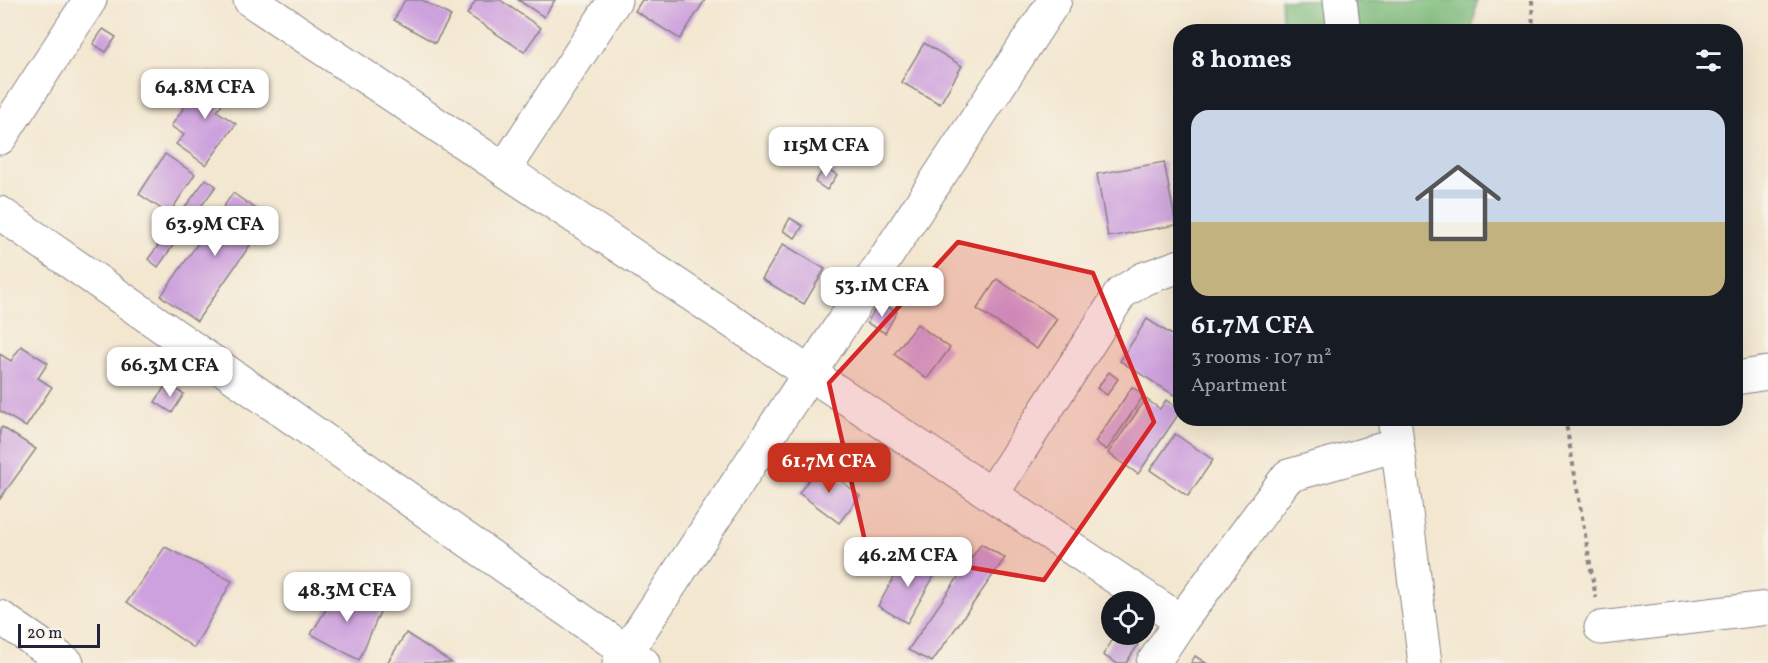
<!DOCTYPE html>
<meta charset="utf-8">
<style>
body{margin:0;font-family:Vollkorn,serif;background:#242831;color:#f1f3f6;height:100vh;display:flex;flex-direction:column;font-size:22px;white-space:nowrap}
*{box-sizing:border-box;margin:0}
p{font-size:20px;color:#9ea1a6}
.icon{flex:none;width:33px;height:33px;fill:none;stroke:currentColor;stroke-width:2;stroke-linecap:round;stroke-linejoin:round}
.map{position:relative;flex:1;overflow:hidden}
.details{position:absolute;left:1173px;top:24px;width:570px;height:402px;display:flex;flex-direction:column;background:#171b24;border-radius:24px;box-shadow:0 6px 24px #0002}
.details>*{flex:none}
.buttons{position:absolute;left:1101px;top:591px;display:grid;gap:12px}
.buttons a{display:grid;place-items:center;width:54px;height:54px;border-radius:50%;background:#171b24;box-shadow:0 6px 24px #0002;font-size:30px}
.scale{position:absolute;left:18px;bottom:15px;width:82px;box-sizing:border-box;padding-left:6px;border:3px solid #22223b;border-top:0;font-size:16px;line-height:21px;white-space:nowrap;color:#22223b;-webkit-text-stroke:4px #f7f3e8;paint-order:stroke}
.price{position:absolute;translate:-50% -51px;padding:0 14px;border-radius:12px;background:#fff;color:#222;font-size:20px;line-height:39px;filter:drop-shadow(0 2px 3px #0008)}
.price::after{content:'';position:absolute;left:50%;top:36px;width:18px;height:14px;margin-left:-9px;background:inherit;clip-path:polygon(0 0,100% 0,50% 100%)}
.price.selected{background:#c8321e;color:#fff}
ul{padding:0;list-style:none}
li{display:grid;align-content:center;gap:12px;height:318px;padding:0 18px}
li span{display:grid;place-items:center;height:186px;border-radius:18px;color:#555}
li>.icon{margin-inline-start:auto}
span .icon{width:108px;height:108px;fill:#fffc;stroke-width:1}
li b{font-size:26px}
h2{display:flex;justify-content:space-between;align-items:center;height:72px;padding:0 18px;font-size:26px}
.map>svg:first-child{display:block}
.forest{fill:#7ebc7c;stroke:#506f5c;stroke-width:1.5}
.building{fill:#cda1dd}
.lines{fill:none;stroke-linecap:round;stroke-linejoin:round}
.minor-casing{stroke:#8a8486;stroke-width:35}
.path{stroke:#8a8486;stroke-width:4;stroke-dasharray:4.5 4.5;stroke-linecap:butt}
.minor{stroke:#fff;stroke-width:33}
.marked{fill:#d62828;fill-opacity:0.2;stroke:#d62828;stroke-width:4.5;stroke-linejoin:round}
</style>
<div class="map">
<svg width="1768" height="663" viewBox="0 0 1768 663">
<rect width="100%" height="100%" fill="#f7f3e8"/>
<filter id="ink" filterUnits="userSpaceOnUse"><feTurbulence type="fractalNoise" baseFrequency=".0167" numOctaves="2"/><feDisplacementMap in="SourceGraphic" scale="12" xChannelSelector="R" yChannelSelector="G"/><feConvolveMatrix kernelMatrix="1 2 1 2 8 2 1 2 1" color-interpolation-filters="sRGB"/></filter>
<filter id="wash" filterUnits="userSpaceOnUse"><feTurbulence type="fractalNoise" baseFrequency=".008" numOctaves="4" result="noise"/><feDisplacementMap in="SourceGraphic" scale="24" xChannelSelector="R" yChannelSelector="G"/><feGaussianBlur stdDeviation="1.35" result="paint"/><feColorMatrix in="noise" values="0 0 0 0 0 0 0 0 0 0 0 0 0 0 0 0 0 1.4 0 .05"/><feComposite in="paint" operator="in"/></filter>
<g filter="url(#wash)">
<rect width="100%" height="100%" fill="#f3e7d0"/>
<!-- forest -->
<polygon class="forest" points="1281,0 1477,0 1472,32 1283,31"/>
<g id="blocks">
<!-- building -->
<g class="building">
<polygon points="405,0 422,0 451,16 435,43 394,20"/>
<polygon points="476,0 500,0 541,28 524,52 467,14"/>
<polygon points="518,0 555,0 544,17"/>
<polygon points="642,0 705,0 680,39 635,11"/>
<polygon points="103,29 116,37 106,52 93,44"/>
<polygon points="924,43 962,66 940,104 901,82"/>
<polygon points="210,71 233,87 217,111 236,124 206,165 176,144 184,135 171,126"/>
<polygon points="165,154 195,174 169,214 139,194"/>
<polygon points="1164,162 1176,225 1108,237 1097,174"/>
<polygon points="825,167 837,175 827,190 815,182"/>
<polygon points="206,179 216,186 189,223 179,215"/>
<polygon points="233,193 269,218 197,321 161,296"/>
<polygon points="790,218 803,226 795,238 783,231"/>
<polygon points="175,223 184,230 158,267 148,259"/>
<polygon points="783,244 825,269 804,304 762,279"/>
<polygon points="997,279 1057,319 1037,349 977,309"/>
<polygon points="879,302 897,312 885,333 867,323"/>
<polygon points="1147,319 1180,340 1180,399 1120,361"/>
<polygon points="917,324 950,348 927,379 894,354"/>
<polygon points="21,346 48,363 38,378 52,387 26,427 0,411 0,354 11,361"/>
<polygon points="1109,372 1118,379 1107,395 1097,388"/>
<polygon points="167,383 184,394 172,413 155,402"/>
<polygon points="1132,387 1144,395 1107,450 1095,442"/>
<polygon points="1146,399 1160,409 1166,400 1180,410 1180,412 1138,474 1108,453"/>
<polygon points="2,427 36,449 0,499 0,430"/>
<polygon points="1175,434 1213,460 1188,496 1150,470"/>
<polygon points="820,464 860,496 839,523 799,493"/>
<polygon points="981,544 1005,558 932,662 908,650"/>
<polygon points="165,547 232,581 194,648 127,602"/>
<polygon points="908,552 937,571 907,623 878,606"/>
<polygon points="341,585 380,612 359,660 311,634"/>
<polygon points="406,633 452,663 387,663"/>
<polygon points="1116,634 1122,634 1138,645 1126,663 1116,663 1103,655"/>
<polygon points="1195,656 1206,663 1191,663"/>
</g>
</g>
</g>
<g filter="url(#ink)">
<use href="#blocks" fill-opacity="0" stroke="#8a8486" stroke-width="1.5"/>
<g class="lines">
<defs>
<g id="minor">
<polyline points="250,0 1181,621"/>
<polyline points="1340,0 1344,32"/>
<polyline points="0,138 90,0"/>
<polyline points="504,169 615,0"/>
<polyline points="0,213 643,663"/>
<polyline points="1736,378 1768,373"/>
<polyline points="1394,418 1425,663"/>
<polyline points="992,494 1121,293 1143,279 1180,266"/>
<polyline points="0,617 67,663"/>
<polyline points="1601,628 1768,608"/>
<polyline points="619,663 1055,0"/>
<polyline points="1153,663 1181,621 1288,476 1397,445"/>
</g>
</defs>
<!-- minor casing -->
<use href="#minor" class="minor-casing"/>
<!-- path -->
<g class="path">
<polyline points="1532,0 1533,32"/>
<polyline points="1565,418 1596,598"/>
</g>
<!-- minor -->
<use href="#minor" class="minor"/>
</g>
</g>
<!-- marked area -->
<path class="marked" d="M 958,242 L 1093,273 L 1154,422 L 1044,580 L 867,550 L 829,383 Z"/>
</svg>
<div class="buttons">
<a><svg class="icon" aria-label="locate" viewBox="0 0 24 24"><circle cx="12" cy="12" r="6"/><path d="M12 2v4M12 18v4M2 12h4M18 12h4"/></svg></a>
</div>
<div class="scale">20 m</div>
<b class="price" style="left:205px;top:120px">64.8M CFA</b>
<b class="price" style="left:826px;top:178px">115M CFA</b>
<b class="price" style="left:215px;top:257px">63.9M CFA</b>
<b class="price" style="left:882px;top:318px">53.1M CFA</b>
<b class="price" style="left:170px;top:398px">66.3M CFA</b>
<b class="price selected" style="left:829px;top:494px">61.7M CFA</b>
<b class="price" style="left:908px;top:588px">46.2M CFA</b>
<b class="price" style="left:347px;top:623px">48.3M CFA</b>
<section class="details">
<h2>8 homes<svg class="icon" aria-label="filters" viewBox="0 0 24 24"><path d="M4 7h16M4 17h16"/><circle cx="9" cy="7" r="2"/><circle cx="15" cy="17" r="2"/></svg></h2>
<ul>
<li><span style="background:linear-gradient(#c9d6e8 60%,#c2b280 0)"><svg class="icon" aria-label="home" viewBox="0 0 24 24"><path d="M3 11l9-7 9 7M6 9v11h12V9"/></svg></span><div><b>61.7M CFA</b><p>3 rooms · 107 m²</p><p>Apartment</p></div></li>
</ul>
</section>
</div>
